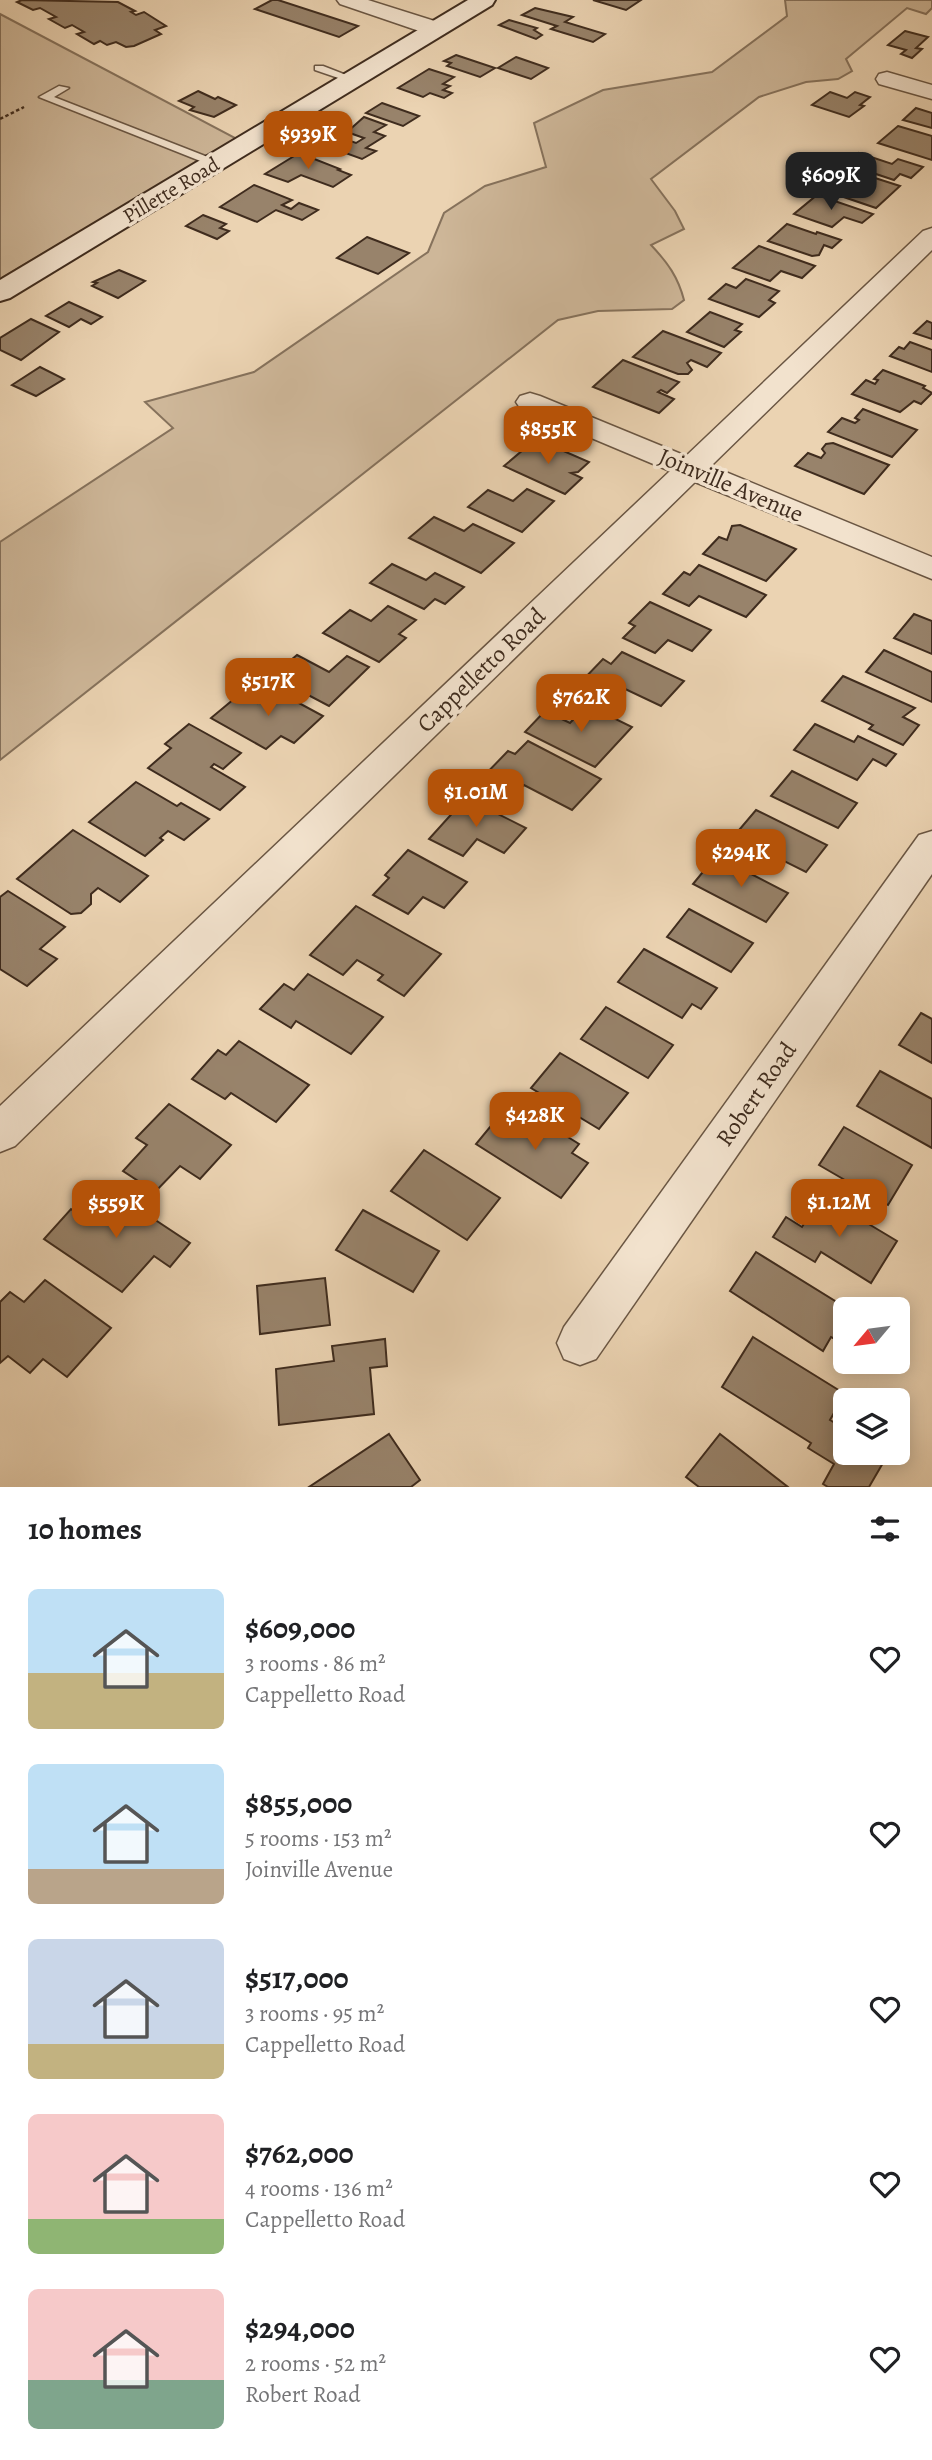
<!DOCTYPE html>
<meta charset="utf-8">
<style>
body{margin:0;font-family:Alegreya,serif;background:#f2f2f2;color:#202124;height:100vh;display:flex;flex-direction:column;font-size:26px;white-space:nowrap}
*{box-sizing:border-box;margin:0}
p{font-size:23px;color:#757577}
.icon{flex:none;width:38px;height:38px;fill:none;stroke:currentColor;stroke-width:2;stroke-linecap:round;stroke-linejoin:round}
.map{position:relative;height:1487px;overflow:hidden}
.drawer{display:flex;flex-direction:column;background:#fff;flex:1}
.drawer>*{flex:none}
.needle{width:46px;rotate:241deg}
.buttons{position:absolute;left:833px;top:1297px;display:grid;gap:14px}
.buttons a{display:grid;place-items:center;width:77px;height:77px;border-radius:10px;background:#fff;box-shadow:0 4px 18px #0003;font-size:35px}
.price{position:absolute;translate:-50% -60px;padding:0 16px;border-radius:14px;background:#b45309;color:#fff;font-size:23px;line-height:46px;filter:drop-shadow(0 2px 4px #0008)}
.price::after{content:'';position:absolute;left:50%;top:42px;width:21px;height:16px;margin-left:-10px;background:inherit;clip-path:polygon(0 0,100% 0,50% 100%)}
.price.on{background:#222;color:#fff}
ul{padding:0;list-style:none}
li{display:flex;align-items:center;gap:21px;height:175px;padding:0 28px}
li span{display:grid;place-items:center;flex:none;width:196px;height:140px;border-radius:10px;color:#555}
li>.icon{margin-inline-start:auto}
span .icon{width:84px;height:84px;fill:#fffc;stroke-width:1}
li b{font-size:30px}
h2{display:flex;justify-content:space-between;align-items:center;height:84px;padding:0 28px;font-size:30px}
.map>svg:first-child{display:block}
.green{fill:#ceb799;stroke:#86725c;stroke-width:2}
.building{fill:#98836b;stroke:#3f2c1e;stroke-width:2}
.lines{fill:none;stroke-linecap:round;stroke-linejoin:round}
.lane-casing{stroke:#6a5643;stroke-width:3}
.street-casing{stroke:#6a5643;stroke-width:3}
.secondary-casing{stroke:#3f2c1e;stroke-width:4}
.path{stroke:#3f2c1e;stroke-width:2.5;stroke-dasharray:3.5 2.5;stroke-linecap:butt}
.lane{fill:#f2e2cd;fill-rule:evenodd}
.street{fill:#f2e2cd;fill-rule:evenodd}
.secondary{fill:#f2e2cd;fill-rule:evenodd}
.labels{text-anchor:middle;stroke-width:7;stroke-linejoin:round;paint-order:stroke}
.far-street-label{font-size:21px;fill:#3f2c1e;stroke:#f2e2cd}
.street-label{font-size:24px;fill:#3f2c1e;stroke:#f2e2cd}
</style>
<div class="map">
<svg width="932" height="1487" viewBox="0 0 932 1487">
<rect width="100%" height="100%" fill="#ebd3b2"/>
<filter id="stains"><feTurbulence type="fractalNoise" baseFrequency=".00286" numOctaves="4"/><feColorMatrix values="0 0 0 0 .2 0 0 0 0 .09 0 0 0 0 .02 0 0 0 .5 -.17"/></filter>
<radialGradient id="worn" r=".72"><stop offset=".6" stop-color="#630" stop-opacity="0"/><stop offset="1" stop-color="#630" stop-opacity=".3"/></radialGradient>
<!-- green -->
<g class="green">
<path d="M 785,0 L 932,0 L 932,8 L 926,14 L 907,8 L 846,59 L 852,71 L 838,79 L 806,82 L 759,97 L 651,179 L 675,211 L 684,229 L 651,245 C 668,263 678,277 684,300 L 672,309 L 598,311 L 558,320 L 0,760 L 0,542 L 173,428 L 145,402 L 254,372 L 428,252 L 444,213 L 485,186 L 546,167 L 534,123 L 603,90 L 712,72 L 787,16 Z"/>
<polygon points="0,14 237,139 0,279"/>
</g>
<!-- building -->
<g class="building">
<polygon points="22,0 118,2 135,11 131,12 136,15 144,12 166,26 155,30 161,34 134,46 126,47 116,42 107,45 100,41 94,44 77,34 84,32 72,25 65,28 49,19 56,17 40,8 33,10 17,2"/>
<polygon points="272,0 278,0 358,26 339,37 255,9"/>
<polygon points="593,0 641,0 626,10"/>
<polygon points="535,8 573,17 565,22 605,34 593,42 551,29 557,26 522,15"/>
<polygon points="509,20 537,28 534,30 542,35 536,39 499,25"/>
<polygon points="905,31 928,37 916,48 922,49 912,58 901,54 906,50 888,45"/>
<polygon points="456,55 495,68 480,77 447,66 451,63 444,61"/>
<polygon points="516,57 548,68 531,79 498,68"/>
<polygon points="429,69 454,77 443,84 450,86 443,90 452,93 444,98 430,93 423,97 398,88"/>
<polygon points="198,91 215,99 218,97 236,105 214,117 190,110 194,107 179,101"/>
<polygon points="830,92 847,98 855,92 870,97 860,105 864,106 849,117 812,105"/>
<polygon points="382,103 419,116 403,126 366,113"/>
<polygon points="916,108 932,113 932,128 903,120"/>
<polygon points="364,117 386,125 374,132 385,136 366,148 376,151 362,159 318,143 332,135 356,143 364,138 347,132"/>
<polygon points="898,126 932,136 932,160 878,143"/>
<polygon points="299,153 340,169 338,170 351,175 333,187 301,175 288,182 265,174"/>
<polygon points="859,153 892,164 898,159 923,167 911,178 900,174 894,180 846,164"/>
<polygon points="875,178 900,186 876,208 832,193 846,181 864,187"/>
<polygon points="254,185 292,200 282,205 291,209 299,203 318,210 302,220 276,210 257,222 220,207"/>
<polygon points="817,195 873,214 862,223 844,217 832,227 794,214"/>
<polygon points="203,215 226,224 220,228 229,231 217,239 186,226"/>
<polygon points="787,224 816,234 817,232 841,240 832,248 824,245 819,255 812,256 768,241"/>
<polygon points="367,237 409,253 378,274 337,258"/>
<polygon points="759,246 815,266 802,278 781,271 770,281 733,268"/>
<polygon points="119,270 145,281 118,298 92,286 97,283 93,282"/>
<polygon points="746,279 779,291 769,300 775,303 759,317 709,299 726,284 736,288"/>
<polygon points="69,302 102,317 91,324 81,319 69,327 46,316"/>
<polygon points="710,312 742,324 735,330 741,332 724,347 687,332"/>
<polygon points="31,319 59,332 21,360 0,350 0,338"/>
<polygon points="927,321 932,323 932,339 914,333"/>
<polygon points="663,331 721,353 707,367 691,360 687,363 692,370 688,374 678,374 633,357"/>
<polygon points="910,342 932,350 932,372 890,356 899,347 904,349"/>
<polygon points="623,360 679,382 667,393 661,390 658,392 674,399 659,413 593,387"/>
<polygon points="40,367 64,379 36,396 12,385"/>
<polygon points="883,370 925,386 923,388 932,393 921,404 914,401 900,412 852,394 866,380 875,384 878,380 874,379"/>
<polygon points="863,409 917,430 892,457 828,432 842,418 855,423 859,420 855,418"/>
<polygon points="536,439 589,462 578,472 571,473 582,478 565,494 504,466"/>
<polygon points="833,443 889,465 864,494 795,466 808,453 821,458 825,453 822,449 826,444"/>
<polygon points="527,489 554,501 522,532 468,507 488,490 513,501"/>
<polygon points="434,517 464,531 473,524 514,543 481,573 409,538"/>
<polygon points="740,525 796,549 766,581 703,554 719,537 727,540 732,526"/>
<polygon points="392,564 426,580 435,573 464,587 445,604 435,599 424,609 370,583"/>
<polygon points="699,565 766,595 746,617 699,596 689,606 663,594 684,572 690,575"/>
<polygon points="650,602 711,630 692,651 668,640 655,653 623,638 635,626 629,623"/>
<polygon points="388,606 416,620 399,634 406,638 379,662 323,633 350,610 371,621"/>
<polygon points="914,614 932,621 932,654 894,638"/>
<polygon points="884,650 932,672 932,702 866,672"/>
<polygon points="622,652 684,681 661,706 621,687 611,698 580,683 603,659 611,664"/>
<polygon points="297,655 329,672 347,656 369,667 329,706 272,676"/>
<polygon points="843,676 915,708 903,717 919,725 903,745 869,729 873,725 822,701"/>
<polygon points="273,689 323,716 294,743 281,736 266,749 211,718 240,694 257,703"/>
<polygon points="587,705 632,727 595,767 525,732 545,711 570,723"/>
<polygon points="189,724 241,753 223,769 214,764 211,767 245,787 220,810 148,768 171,748 165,744"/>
<polygon points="815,724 854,742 858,736 896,754 886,766 873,759 857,780 794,750"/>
<polygon points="528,741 601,779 572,810 524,785 510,799 478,782 508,751 515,754"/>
<polygon points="792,771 857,803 838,828 771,796"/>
<polygon points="136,782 177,806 181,803 209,819 184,840 168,831 160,838 163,840 145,856 89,822"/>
<polygon points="466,798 526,828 504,853 477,839 463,856 429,839"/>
<polygon points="756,810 827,845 806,872 734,836"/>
<polygon points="73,830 148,876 120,902 98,888 91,894 91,904 81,913 71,914 17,879"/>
<polygon points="408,850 467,882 444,908 423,897 408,914 373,895 389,878 385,875"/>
<polygon points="716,856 788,893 766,922 693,884"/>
<polygon points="8,891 65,927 40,949 57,959 27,986 0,969 0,897"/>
<polygon points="356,906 441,954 404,996 378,980 383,975 357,960 343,975 310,955"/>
<polygon points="689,909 753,943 731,972 667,937"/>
<polygon points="644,949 717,988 701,1009 692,1004 682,1018 618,982"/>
<polygon points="308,974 383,1017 351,1054 296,1021 291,1028 260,1009 284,984 294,990"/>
<polygon points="606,1007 673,1045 648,1078 581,1039"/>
<polygon points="921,1013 932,1019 932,1063 899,1045"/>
<polygon points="239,1041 309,1085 276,1122 231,1093 225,1099 192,1079 218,1050 226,1055"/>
<polygon points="560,1053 628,1093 599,1129 531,1088"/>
<polygon points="880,1071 932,1099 932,1148 857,1106"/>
<polygon points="169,1104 231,1145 200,1179 180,1166 155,1192 123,1171 147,1145 136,1138"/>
<polygon points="504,1110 541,1132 547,1124 579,1144 572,1153 588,1163 561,1198 476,1144"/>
<polygon points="844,1127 912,1165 888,1205 819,1165"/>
<polygon points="424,1150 500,1198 467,1240 391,1191"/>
<polygon points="107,1188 190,1243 170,1267 154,1256 122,1292 44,1239 71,1209 81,1217"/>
<polygon points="822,1196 897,1241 871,1283 821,1252 815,1262 773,1237 786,1217 802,1227"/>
<polygon points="363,1210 439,1251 413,1292 336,1250"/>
<polygon points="756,1252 848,1309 845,1309 842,1322 845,1324 845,1344 831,1337 823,1351 730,1291"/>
<polygon points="325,1278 330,1325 260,1334 257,1286"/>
<polygon points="45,1280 111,1328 67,1377 43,1359 30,1373 8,1356 0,1363 0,1302 10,1292 24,1302"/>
<polygon points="753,1337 845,1394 830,1420 845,1429 845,1452 881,1452 887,1456 869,1487 828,1487 823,1484 834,1464 808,1448 811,1443 722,1387"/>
<polygon points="385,1339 387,1366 370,1368 374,1414 279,1425 276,1369 334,1361 332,1346"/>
<polygon points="389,1434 420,1480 411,1487 309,1487"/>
<polygon points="720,1434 788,1487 699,1487 686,1477"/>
</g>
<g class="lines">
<defs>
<g id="lane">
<polygon points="315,66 323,66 359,80 353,83 315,70"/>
<polygon points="59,86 69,88 54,97 223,163 213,166 39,97"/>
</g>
<g id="street">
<polygon points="337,0 368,0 444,24 447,29 444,34 428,34 340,4"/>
<polygon points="887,72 932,85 932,99 879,84 876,79 879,74"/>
<polygon points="932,228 932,250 711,466 932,557 932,579 695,482 15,1146 0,1152 0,1106 670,471 520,408 516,402 520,396 530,393 540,396 686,456 923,231"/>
<polygon points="932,831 932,874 596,1359 580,1365 564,1359 557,1343 564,1327 919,835"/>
</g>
<polygon id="secondary" points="468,0 495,0 492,5 10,298 0,301 0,280"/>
</defs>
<!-- lane casing -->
<use href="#lane" class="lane-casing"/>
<!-- street casing -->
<use href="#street" class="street-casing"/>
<!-- secondary casing -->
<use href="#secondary" class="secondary-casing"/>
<!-- path -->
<polyline class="path" points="0,119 24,107"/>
<!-- lane -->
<use href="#lane" class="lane"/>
<!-- street -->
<use href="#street" class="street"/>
<!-- secondary -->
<use href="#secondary" class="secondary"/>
</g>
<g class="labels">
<!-- far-street labels -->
<g class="far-street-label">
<text transform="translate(171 190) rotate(-31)" y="7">Pillette Road</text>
</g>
<!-- street labels -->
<g class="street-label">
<text transform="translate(731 485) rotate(23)" y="8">Joinville Avenue</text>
<text transform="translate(481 670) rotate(-44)" y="8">Cappelletto Road</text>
<text transform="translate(756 1094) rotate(-55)" y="8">Robert Road</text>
</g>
</g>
<rect width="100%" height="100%" filter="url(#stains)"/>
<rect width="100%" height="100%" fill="url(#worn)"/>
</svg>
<div class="buttons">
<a><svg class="needle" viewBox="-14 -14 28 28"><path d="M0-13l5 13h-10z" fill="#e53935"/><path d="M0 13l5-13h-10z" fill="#757577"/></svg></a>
<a><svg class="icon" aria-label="layers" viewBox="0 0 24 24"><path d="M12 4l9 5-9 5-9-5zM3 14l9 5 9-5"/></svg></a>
</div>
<b class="price" style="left:308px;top:171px">$939K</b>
<b class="price on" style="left:831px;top:212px">$609K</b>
<b class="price" style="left:548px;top:466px">$855K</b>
<b class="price" style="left:268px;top:718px">$517K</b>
<b class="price" style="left:581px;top:734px">$762K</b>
<b class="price" style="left:476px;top:829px">$1.01M</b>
<b class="price" style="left:741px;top:889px">$294K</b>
<b class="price" style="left:535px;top:1152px">$428K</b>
<b class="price" style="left:839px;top:1239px">$1.12M</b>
<b class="price" style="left:116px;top:1240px">$559K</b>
</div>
<section class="drawer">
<h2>10 homes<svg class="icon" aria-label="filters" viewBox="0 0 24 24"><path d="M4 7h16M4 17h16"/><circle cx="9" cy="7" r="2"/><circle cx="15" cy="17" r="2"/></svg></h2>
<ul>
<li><span style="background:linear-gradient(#bfe0f5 60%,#c2b280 0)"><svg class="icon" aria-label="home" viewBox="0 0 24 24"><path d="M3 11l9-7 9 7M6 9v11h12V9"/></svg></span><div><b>$609,000</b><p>3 rooms · 86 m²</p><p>Cappelletto Road</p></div><svg class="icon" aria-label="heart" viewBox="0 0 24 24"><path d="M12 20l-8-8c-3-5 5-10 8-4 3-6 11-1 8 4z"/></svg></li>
<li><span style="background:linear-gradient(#bfe0f5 75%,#b9a48a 0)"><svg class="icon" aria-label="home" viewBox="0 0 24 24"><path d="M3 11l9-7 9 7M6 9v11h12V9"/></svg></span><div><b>$855,000</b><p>5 rooms · 153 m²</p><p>Joinville Avenue</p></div><svg class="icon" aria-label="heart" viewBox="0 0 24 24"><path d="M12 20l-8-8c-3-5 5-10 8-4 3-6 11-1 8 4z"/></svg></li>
<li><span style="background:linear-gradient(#c9d6e8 75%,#c2b280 0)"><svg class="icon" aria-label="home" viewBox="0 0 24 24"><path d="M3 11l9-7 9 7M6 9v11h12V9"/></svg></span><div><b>$517,000</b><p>3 rooms · 95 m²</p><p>Cappelletto Road</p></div><svg class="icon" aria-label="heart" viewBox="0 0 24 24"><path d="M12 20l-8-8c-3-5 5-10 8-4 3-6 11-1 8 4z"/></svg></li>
<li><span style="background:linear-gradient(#f6c9c9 75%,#8fb573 0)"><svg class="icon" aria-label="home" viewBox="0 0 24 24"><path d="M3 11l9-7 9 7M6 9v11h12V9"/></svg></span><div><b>$762,000</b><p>4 rooms · 136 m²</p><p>Cappelletto Road</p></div><svg class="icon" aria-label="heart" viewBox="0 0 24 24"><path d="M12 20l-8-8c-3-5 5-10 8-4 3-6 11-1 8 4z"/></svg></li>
<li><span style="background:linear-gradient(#f6c9c9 65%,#7fa58c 0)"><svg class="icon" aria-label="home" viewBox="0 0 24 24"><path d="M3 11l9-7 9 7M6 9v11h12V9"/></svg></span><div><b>$294,000</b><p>2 rooms · 52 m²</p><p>Robert Road</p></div><svg class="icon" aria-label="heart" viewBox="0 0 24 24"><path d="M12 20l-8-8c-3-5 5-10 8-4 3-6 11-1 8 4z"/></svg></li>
</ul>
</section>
